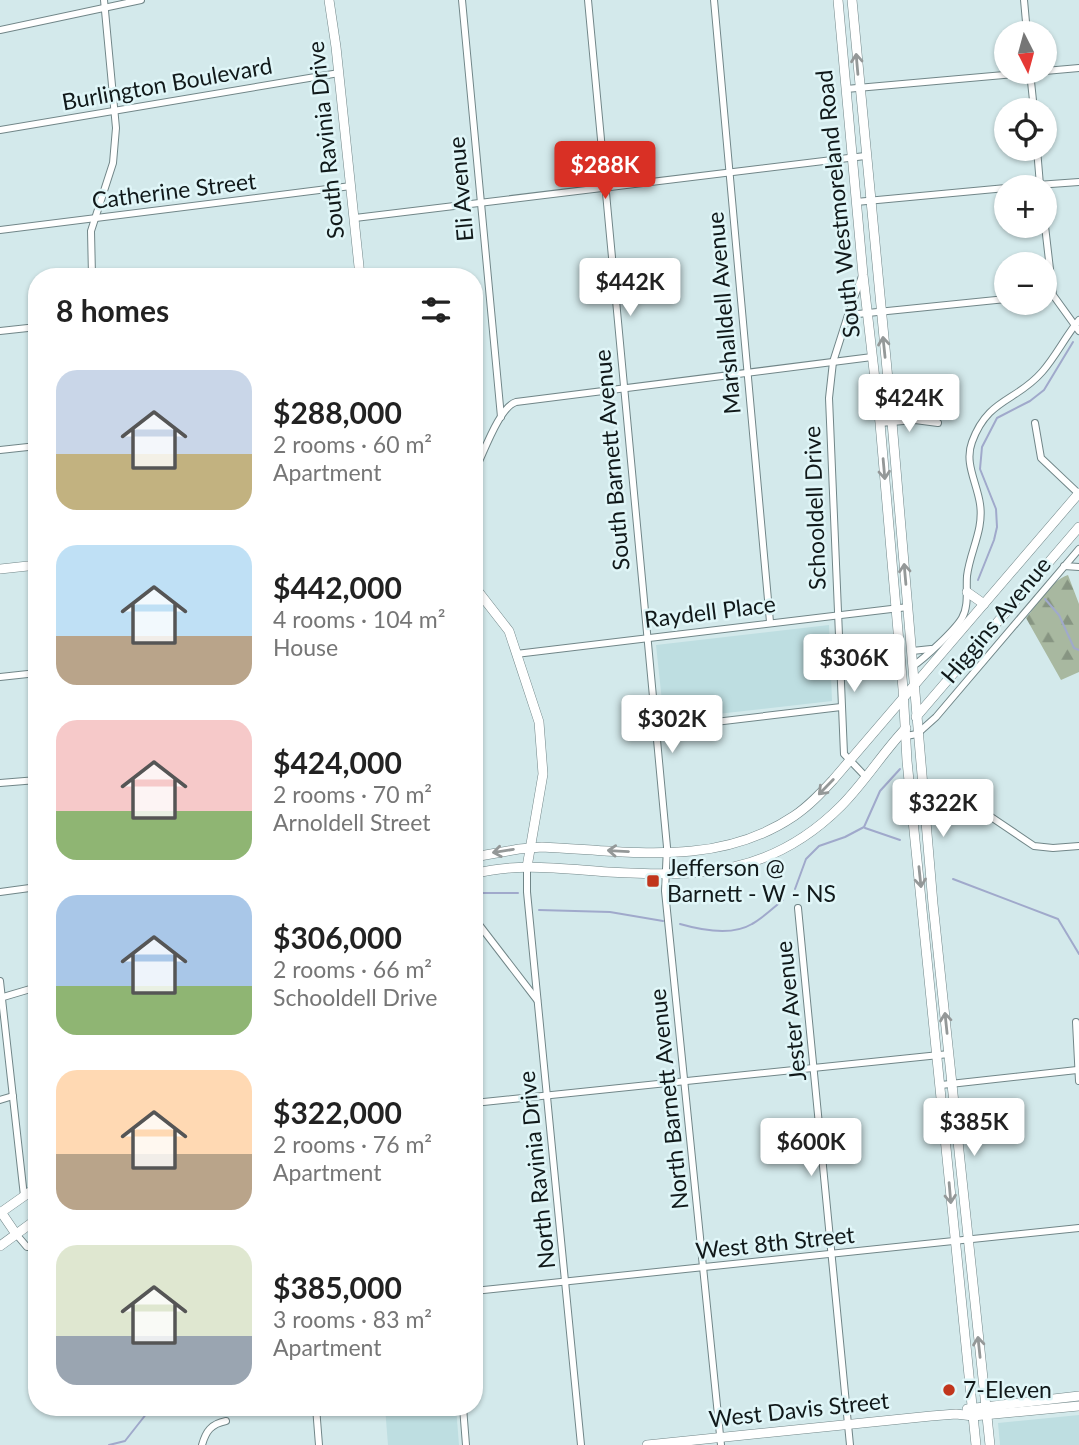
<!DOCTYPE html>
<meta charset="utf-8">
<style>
body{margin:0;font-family:Lato,sans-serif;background:#f6f6f6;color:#222;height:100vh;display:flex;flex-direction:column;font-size:26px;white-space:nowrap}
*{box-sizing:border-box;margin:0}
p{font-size:23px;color:#767676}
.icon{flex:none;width:38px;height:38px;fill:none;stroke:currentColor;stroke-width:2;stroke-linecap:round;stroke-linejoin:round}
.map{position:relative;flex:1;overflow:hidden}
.sheet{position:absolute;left:28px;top:268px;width:455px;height:1148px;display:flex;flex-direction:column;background:#fff;border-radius:28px;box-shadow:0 2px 5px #0004}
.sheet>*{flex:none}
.needle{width:46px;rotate:174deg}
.controls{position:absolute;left:994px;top:21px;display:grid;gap:14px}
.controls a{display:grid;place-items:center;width:63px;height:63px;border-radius:50%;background:#fff;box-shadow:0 2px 5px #0004;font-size:35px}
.price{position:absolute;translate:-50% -60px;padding:0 16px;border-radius:7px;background:#fff;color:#222;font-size:23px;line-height:46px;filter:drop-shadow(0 2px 4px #0008)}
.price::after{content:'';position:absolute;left:50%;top:42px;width:21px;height:16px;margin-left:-10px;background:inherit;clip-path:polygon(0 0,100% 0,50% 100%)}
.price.on{background:#d93025;color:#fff}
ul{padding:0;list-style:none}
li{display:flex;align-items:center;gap:21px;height:175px;padding:0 28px}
li span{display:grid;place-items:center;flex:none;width:196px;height:140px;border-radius:21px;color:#555}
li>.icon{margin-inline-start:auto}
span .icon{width:84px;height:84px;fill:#fffc;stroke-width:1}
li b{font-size:30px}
h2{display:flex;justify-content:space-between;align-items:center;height:84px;padding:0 28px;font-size:30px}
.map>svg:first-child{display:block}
.built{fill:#bedee1}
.forest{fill:url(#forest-firs)}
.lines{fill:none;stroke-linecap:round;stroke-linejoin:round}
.stream{stroke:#a0a9cb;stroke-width:2}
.street-casing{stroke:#718688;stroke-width:8}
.secondary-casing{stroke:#718688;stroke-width:10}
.street{stroke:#fff;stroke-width:6}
.secondary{stroke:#fff;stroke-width:9}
.oneway{stroke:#949898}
.poi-dot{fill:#c1361d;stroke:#e0f6f8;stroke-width:2.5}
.labels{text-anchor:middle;stroke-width:5;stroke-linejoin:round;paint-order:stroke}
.street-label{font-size:23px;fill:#11191a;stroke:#e0f6f8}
.poi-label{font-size:23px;fill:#11191a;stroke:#e0f6f8;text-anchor:start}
</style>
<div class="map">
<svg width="1079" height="1445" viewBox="0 0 1079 1445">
<defs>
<pattern id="forest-firs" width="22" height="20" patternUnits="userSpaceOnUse" patternTransform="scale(1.75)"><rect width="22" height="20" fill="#a8b8a0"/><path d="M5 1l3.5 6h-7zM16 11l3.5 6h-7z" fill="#879582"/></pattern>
</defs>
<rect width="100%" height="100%" fill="#d3e9eb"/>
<!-- built -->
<g class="built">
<polygon points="829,625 832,701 664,720 656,645"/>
<polygon points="385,1407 456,1407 459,1445 388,1445"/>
<polygon points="1079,1415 1079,1445 1000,1445 998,1423"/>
</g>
<!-- forest -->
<path class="forest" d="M 1068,575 L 1079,604 L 1079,672 L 1061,680 L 1026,618 C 1038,604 1050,581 1068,575 Z"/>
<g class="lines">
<!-- stream -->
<g class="stream">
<polyline points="978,580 994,540 997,527 996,509 980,469 982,447 997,418 1030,401 1044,390 1073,342"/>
<polyline points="1045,599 1059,615 1074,648 1079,650"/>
<polyline points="865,828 900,840"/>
<polyline points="953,879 1058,919 1079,954"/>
<polyline points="795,889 806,859 819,846 845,837 864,827 880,791 900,769"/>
<polyline points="474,893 518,893"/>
<polyline points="539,910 610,912 663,921"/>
<path d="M 680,924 C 701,930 732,936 752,924 C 763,918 773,908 783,900"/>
<polyline points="109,1445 125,1441 147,1413 147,1407"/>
</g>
<defs>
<g id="street">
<polyline points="462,0 501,417"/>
<polyline points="588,0 667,847 665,891 721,1445"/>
<polyline points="714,0 770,622"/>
<polyline points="1024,0 1027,33"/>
<polyline points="0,30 141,0"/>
<polyline points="1045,71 1079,68"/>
<polyline points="1030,72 1034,110"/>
<polyline points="846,89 1038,72"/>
<polyline points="0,130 339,73"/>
<polyline points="1037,149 1040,185"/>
<polyline points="1010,187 1079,182"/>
<polyline points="856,202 1006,188"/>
<polyline points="355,218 865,156"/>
<polyline points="1045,226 1053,295 1079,331"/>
<polyline points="0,230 351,186"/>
<polyline points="92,276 91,231 113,163 116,128 104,0"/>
<polyline points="848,315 862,276"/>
<polyline points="0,331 37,327"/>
<polyline points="880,423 915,420 938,423"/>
<polyline points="1035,423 1041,458 1079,494"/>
<polyline points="0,450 37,446"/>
<path d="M 474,472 C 483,455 499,407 516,402 L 872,357"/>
<polyline points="1064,566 1079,567"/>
<polyline points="912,651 931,649"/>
<polyline points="516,654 908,607"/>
<path d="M 913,666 C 925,658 955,630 962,618 C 969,606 966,590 967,576 C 970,551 984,530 980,504 C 977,483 964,463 972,442 C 988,398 1016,402 1042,372 C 1056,356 1065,337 1079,320"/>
<polyline points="0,677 37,673"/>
<polyline points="656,729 841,707"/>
<polyline points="906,736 917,734 936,717 1079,549"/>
<polyline points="866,777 844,754 829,398 833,362 848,315 1006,299"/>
<polyline points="0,783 37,780"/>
<polyline points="910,791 941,790 960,796 1034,846 1053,848 1079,846"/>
<polyline points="527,867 527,892 581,1445"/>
<polyline points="0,892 37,887"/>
<polyline points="798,908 850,1445"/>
<polyline points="474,918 537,1000"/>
<polyline points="0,981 24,1196"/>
<polyline points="0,998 37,987"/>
<polyline points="1076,1022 1079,1081"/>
<polyline points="941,1085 1077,1070"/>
<polyline points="0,1100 13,1096"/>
<polyline points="474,1103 949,1054"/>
<polyline points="16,1234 27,1247 37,1247"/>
<polyline points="474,1291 1079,1228"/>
<polyline points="316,1407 319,1445"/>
<polyline points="463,1407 466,1445"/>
<path d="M 202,1445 C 206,1431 211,1424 226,1421"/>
</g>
<g id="secondary">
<polyline points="329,0 336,47 360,276"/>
<polyline points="838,0 863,275 880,423 903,689 907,761 976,1445"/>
<polyline points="852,0 892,422 933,904 990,1445"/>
<polyline points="0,569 37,565"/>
<polyline points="474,586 509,631 539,722 543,774 527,867"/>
<polyline points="967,592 984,604"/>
<polyline points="916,717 1079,527"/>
<path d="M 474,857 L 519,849 L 542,847 C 629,851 717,868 794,816 C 809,806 821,793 833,780 L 1079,493"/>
<path d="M 474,874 C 517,862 564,869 608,872 C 700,877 771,876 841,806 C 865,782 883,752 906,728"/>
<polyline points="1,1212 16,1234"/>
<polyline points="0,1213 37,1187"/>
<polyline points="0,1246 37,1219"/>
<polyline points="967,1409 1079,1396"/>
<polyline points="647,1445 931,1416 956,1414 973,1416 1079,1406"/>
</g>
</defs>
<!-- street casing -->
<use href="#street" class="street-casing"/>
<!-- secondary casing -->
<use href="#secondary" class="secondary-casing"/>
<!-- street -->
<use href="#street" class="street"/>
<!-- secondary -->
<use href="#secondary" class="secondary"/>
</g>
<!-- one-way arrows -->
<defs><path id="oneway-shaft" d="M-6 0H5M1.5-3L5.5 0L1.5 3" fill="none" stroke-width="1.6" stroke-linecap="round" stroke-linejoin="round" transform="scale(1.75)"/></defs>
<g class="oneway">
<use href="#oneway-shaft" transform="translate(857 64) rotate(-95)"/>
<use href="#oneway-shaft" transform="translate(884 347) rotate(-96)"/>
<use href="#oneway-shaft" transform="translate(884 469) rotate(85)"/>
<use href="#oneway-shaft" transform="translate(905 574) rotate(-95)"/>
<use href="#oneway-shaft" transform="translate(826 787) rotate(134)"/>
<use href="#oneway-shaft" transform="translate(503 851) rotate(171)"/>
<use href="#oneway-shaft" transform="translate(618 851) rotate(-177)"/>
<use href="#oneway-shaft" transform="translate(920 877) rotate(84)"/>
<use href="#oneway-shaft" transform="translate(946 1023) rotate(-96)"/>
<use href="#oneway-shaft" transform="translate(950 1193) rotate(85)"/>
<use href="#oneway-shaft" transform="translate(979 1347) rotate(-96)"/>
</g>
<!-- markers -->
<g class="poi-dot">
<rect x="646" y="874" width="14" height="14" rx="3.5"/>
<circle cx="949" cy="1390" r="7"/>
</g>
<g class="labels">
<!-- street labels -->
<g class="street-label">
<text transform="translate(167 84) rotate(-10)" y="8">Burlington Boulevard</text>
<text transform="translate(326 140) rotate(-96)" y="8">South Ravinia Drive</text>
<text transform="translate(461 189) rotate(-95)" y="8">Eli Avenue</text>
<text transform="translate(174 191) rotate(-7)" y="8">Catherine Street</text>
<text transform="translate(838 204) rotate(-96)" y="8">South Westmoreland Road</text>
<text transform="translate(724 313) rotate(-95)" y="8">Marshalldell Avenue</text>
<text transform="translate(612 460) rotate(-95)" y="8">South Barnett Avenue</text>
<text transform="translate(815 508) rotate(-92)" y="8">Schooldell Drive</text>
<text transform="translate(710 612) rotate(-7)" y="8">Raydell Place</text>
<text transform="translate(996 620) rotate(-50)" y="8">Higgins Avenue</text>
<text transform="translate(791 1011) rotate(-96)" y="8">Jester Avenue</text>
<text transform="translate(669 1099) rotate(-96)" y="8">North Barnett Avenue</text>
<text transform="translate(537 1170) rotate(-96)" y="8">North Ravinia Drive</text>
<text transform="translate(775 1243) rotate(-6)" y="8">West 8th Street</text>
<text transform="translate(799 1410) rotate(-6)" y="8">West Davis Street</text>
</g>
<!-- poi labels -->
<g class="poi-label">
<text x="667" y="876">Jefferson @<tspan x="667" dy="26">Barnett - W - NS</tspan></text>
<text x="963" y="1398">7-Eleven</text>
</g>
</g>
</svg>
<div class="controls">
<a><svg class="needle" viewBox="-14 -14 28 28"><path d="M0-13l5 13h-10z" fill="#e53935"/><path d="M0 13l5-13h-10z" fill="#767676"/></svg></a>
<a><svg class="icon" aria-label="locate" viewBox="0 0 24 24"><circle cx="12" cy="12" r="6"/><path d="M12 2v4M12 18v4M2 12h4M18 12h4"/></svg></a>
<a>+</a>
<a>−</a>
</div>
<b class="price on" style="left:605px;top:201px">$288K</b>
<b class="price" style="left:630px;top:318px">$442K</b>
<b class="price" style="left:909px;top:434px">$424K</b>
<b class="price" style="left:854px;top:694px">$306K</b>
<b class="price" style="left:672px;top:755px">$302K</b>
<b class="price" style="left:943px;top:839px">$322K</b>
<b class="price" style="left:974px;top:1158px">$385K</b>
<b class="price" style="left:811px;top:1178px">$600K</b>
<section class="sheet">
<h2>8 homes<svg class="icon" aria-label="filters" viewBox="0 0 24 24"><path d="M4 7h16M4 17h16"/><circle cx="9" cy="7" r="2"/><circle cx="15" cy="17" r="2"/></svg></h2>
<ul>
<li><span style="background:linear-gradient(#c9d6e8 60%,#c2b280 0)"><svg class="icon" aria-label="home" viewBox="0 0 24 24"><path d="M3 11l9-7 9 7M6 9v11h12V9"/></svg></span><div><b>$288,000</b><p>2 rooms · 60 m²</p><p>Apartment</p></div></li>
<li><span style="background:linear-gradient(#bfe0f5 65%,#b9a48a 0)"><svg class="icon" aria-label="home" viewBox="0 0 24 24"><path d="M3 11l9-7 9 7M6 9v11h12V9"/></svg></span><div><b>$442,000</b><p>4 rooms · 104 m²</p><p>House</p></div></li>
<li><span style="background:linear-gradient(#f6c9c9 65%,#8fb573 0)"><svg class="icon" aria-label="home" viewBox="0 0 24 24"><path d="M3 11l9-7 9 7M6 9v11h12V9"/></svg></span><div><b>$424,000</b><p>2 rooms · 70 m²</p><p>Arnoldell Street</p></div></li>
<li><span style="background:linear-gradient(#a9c7e8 65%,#8fb573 0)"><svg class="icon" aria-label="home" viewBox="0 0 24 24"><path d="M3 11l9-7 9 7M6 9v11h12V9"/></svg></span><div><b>$306,000</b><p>2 rooms · 66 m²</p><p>Schooldell Drive</p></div></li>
<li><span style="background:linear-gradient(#ffd9b3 60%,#b9a48a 0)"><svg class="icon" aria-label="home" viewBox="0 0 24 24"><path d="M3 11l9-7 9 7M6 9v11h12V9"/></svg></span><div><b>$322,000</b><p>2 rooms · 76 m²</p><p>Apartment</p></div></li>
<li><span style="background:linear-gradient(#dfe7d0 65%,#9aa5b1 0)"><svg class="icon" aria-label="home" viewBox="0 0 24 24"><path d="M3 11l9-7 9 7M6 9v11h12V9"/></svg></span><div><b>$385,000</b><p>3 rooms · 83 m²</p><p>Apartment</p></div></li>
</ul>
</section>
</div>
